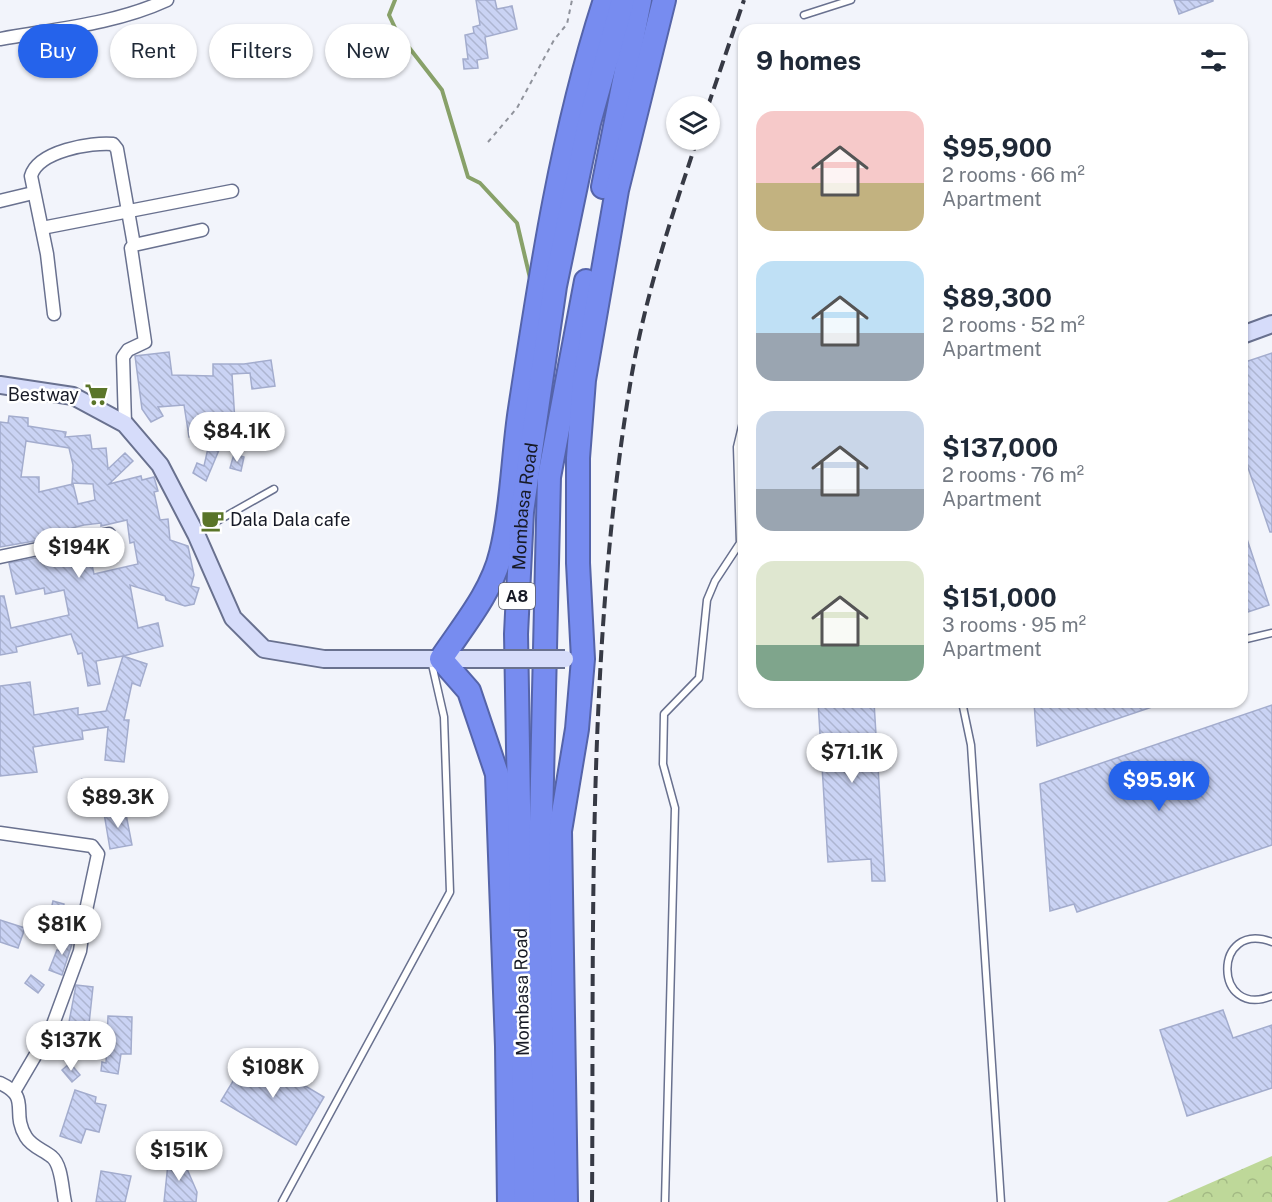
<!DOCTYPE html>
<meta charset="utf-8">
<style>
body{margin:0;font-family:"Public Sans",sans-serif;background:#f6f6f7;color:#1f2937;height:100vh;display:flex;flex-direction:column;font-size:22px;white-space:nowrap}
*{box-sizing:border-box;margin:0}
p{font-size:20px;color:#747a83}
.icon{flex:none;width:33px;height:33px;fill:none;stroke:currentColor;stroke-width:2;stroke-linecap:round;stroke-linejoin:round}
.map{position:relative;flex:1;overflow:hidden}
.side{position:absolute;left:738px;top:24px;width:510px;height:684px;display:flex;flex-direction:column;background:#fff;border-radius:18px;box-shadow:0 2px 4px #0004}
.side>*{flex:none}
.banner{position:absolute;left:18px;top:24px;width:570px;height:54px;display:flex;gap:12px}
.fabs{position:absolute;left:666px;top:96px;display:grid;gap:12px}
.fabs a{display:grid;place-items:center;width:54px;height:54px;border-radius:50%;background:#fff;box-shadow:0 2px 4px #0004;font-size:30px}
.price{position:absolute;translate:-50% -51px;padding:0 14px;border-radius:21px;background:#fff;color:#222;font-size:20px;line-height:39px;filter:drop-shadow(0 2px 3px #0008)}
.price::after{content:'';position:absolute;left:50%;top:36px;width:18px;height:14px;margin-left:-9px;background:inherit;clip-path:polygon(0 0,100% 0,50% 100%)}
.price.on{background:#2563eb;color:#fff}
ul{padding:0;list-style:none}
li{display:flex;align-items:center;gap:18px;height:150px;padding:0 18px}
li span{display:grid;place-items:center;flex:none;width:168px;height:120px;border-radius:18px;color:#555}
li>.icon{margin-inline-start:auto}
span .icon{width:72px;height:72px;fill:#fffc;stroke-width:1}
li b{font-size:26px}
h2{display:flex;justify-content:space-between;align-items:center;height:72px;padding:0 18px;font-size:26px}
.pill{padding:0 21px;border-radius:27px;background:#fff;box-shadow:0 2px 4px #0004;font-size:21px;line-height:54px}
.pill.on{background:#2563eb;color:#fff}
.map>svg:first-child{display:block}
.forest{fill:url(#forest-crowns)}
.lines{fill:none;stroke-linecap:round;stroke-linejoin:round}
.stream{stroke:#88a169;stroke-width:4}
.building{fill:url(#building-back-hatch);stroke:#a3accd;stroke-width:1.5;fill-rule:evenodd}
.lane-casing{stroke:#69718f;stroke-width:9}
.street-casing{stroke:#69718f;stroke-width:15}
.secondary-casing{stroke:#69718f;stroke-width:20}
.highway-casing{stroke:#5564a9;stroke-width:26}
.path{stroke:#90939c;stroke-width:2;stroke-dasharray:4.5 4.5;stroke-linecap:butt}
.lane{stroke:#fff;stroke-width:6}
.street{stroke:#fff;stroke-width:12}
.secondary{stroke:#d6dcfa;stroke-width:16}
.highway{stroke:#778cf0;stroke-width:22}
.rail{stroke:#373a45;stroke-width:4;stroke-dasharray:12 6;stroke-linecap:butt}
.secondary-bridge-casing{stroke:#69718f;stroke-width:20;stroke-linecap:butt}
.secondary-bridge{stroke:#d6dcfa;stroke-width:16}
.labels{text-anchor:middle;stroke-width:5;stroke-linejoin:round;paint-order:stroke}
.shield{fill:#fff;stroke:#5d5f67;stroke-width:1.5}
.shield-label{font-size:16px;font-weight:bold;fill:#171a26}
.poi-label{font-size:18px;fill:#171a26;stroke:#fff;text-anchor:end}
.street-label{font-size:18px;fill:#171a26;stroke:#fff}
</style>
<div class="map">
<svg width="1272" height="1202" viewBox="0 0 1272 1202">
<defs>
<pattern id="forest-crowns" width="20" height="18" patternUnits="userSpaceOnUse" patternTransform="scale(1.5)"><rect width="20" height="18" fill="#bed899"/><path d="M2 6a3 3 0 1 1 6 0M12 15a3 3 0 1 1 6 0" fill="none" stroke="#a3b984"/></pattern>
<pattern id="building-back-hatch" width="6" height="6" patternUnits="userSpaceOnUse" patternTransform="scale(1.5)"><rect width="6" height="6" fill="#cad3f4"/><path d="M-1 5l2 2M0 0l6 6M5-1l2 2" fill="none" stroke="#adb5d1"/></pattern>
</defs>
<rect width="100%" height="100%" fill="#f2f4fb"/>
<!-- forest -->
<polygon class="forest" points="1272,1156 1272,1202 1167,1202"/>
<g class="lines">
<!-- stream -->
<polyline class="stream" points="395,0 389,15 397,32 442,90 468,177 480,183 517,223 530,278"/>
</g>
<!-- building -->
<g class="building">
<polygon points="476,0 495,0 497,9 512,6 517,29 485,37 488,58 477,60 478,68 464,69 463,59 468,59 465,35 474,33 473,27 480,25"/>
<polygon points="1174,0 1213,0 1213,1 1179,14"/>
<polygon points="169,352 172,375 213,376 213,364 244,364 271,360 275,386 252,389 250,373 232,374 235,422 210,424 212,433 189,437 184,405 158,407 163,416 151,422 142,409 135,356"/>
<polygon points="1272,353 1272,532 1270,532 1242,450 1242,363"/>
<path d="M 9,416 L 28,418 L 28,426 L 66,432 L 65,437 L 90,435 L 92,449 L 106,448 L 108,469 L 125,453 L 133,461 L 109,484 L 141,476 L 142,480 L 154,477 L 158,491 L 154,492 L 160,520 L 168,519 L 170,540 L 188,546 L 194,575 L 191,586 L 199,588 L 194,604 L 185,606 L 166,600 L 165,596 L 130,585 L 138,628 L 158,623 L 163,646 L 123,656 L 147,664 L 140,686 L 132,683 L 124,720 L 129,720 L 124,762 L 105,760 L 108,727 L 82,731 L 83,739 L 33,747 L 37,772 L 0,776 L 0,686 L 30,682 L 34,715 L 78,708 L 78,715 L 106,711 L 123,656 L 96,661 L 100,684 L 88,686 L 82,653 L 78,654 L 71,634 L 16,647 L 17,652 L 0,655 L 0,596 L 4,596 L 11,628 L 69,615 L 64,590 L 45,594 L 44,588 L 16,594 L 9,563 L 67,552 L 69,561 L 90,556 L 94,574 L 138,564 L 134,542 L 130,543 L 127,520 L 101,526 L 101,523 L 84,525 L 40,536 L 40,540 L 0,547 L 0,422 L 8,423 ZM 26,441 L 69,448 L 73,465 L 72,483 L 93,484 L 95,500 L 78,504 L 73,484 L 39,492 L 39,477 L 21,477 Z"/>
<polygon points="208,448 219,450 206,481 193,473 197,463 204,466"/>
<polygon points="234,454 244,457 241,471 230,468"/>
<polygon points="1244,530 1269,605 1242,614 1242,531"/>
<polygon points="818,702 874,702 885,881 872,881 871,859 828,862"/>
<polygon points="1034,702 1161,702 1161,704 1037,746"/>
<polygon points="1272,705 1272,845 1077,912 1074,904 1050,911 1040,784"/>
<polygon points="82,779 97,784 89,811 74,806"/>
<polygon points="125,809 132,845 110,849 104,813"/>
<polygon points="53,901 64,904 61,921 49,918"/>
<polygon points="0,920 25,928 18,948 0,942"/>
<polygon points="63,935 74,938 62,975 49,970 57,950 60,951"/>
<polygon points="31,975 44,985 38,993 25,983"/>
<polygon points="76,985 93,987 89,1024 69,1022"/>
<polygon points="1223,1010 1233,1038 1272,1025 1272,1088 1187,1116 1160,1030"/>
<polygon points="108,1016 132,1017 131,1054 121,1054 118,1074 101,1071 102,1062 106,1063"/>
<polygon points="250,1053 324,1097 296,1145 221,1101"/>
<polygon points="70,1063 80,1075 72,1082 62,1070"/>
<polygon points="75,1090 96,1097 95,1103 106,1105 99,1132 86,1129 81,1143 60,1136"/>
<polygon points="169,1154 181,1155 197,1192 196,1202 164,1202"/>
<polygon points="101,1171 131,1176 125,1202 96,1202"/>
</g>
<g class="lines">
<defs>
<g id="lane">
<polyline points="804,15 851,0"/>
<polyline points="196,533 274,489"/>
<polyline points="1242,640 1272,633"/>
<polyline points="962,702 971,745 1001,1202"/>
<path d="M 1272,942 C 1212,919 1213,1020 1272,996"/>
<polyline points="282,1202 450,892 444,717 431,660"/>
<polyline points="665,1202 675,808 663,764 664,714 699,678 707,600 715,581 740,543 737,447 744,418"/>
</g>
<g id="street">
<path d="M 0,39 C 56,29 115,24 167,0"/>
<polyline points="0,201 33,193"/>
<polyline points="42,228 232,191"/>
<path d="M 54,314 L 47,254 L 31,176 C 38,151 91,142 113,144 L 117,149 L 134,245"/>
<polyline points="125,424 123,357 128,350 145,342 131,248 134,245 202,230"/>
<polyline points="0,557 109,534"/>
<polyline points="0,833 92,846 98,854 85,915 80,951 52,1027 15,1090"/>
<path d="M 0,1083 C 32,1098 10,1111 26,1137 C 32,1147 44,1150 52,1157 C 62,1165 62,1190 65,1202"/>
</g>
<g id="secondary">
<polyline points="1242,335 1272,324"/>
<polyline points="0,385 73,396 125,424 160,465 196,534 233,618 264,649 324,659 495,659"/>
</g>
<g id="highway">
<polyline points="603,187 640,0"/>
<path d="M 509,1202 L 507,1046 L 497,774 L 469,691 L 441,659 C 463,626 492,592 501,553 C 512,510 513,454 520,409 C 541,271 562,132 605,0"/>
<path id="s1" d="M 526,1202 L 516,634 L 522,512 L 555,286 L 589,123 L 623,0"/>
<polyline points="545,1202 540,865 549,477 586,281"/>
<polyline points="566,1202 560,831 577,729 583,659 578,563 578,458 584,380 617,190 664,0"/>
</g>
</defs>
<!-- lane casing -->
<use href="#lane" class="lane-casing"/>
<!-- street casing -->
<use href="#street" class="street-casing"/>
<!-- secondary casing -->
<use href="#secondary" class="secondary-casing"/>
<!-- highway casing -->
<use href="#highway" class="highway-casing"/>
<!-- path -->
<polyline class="path" points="488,142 517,108 554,40 567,24 572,0"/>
<!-- lane -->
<use href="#lane" class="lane"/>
<!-- street -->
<use href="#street" class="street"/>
<!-- secondary -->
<use href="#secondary" class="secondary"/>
<!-- highway -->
<use href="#highway" class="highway"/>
<!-- rail -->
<g class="rail">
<polyline points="708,106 744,0"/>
<path d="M 592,1202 C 594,928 586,650 631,379 C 645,297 671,218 697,140"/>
</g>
<defs>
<polyline id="secondary-bridge" points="495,659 565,659"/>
</defs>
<!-- secondary-bridge casing -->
<use href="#secondary-bridge" class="secondary-bridge-casing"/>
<!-- secondary-bridge -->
<use href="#secondary-bridge" class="secondary-bridge"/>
</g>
<!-- icons -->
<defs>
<symbol id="supermarket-bare" viewBox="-9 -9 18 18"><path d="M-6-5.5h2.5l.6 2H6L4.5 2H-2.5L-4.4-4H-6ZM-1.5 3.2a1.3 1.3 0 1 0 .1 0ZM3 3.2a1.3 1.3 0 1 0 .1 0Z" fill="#5a7529" stroke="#fff" stroke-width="2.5" paint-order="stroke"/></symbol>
<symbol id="cafe-bare" viewBox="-9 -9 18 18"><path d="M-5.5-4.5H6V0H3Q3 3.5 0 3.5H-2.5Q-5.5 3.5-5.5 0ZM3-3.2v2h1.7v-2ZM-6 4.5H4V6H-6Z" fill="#5a7529" stroke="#fff" stroke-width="2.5" paint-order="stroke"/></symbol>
</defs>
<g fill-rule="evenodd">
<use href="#supermarket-bare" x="80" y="378" width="33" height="33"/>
<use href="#cafe-bare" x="196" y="504" width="33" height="33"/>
</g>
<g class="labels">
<!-- shield labels -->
<rect class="shield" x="499" y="583" width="36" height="26" rx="4.5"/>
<g class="shield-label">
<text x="517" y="602">A8</text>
</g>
<!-- poi labels -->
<g class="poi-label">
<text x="79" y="401">Bestway</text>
<text x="230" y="526" text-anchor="start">Dala Dala cafe</text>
</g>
<!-- street labels -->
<g class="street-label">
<text dy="6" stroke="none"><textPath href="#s1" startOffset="696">Mombasa Road</textPath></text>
<text transform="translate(522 992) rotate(-91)" y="6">Mombasa Road</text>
</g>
</g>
</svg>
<div class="fabs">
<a><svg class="icon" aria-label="layers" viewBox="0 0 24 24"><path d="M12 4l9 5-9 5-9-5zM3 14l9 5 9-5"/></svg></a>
</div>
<b class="price" style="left:237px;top:463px">$84.1K</b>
<b class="price" style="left:79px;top:579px">$194K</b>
<b class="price" style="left:852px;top:784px">$71.1K</b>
<b class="price on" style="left:1159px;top:812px">$95.9K</b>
<b class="price" style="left:118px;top:829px">$89.3K</b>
<b class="price" style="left:62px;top:956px">$81K</b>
<b class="price" style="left:71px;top:1072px">$137K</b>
<b class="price" style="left:273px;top:1099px">$108K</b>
<b class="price" style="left:179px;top:1182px">$151K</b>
<div class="banner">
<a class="pill on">Buy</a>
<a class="pill">Rent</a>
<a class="pill">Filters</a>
<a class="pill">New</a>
</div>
<section class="side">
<h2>9 homes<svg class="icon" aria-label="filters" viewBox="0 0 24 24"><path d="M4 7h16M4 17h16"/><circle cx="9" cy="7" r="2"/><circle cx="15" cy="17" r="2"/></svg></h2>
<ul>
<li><span style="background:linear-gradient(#f6c9c9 60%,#c2b280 0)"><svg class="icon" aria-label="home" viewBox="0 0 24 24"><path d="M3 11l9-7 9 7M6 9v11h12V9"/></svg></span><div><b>$95,900</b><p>2 rooms · 66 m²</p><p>Apartment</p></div></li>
<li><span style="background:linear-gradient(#bfe0f5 60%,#9aa5b1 0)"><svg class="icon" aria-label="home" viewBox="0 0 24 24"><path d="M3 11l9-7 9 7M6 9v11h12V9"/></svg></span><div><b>$89,300</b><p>2 rooms · 52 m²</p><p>Apartment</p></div></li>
<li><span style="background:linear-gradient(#c9d6e8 65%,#9aa5b1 0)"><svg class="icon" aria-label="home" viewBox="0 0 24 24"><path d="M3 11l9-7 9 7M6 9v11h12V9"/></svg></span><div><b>$137,000</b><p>2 rooms · 76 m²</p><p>Apartment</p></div></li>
<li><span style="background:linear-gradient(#dfe7d0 70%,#7fa58c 0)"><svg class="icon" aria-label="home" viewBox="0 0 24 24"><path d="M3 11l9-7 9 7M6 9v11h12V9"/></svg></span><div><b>$151,000</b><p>3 rooms · 95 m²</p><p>Apartment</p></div></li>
</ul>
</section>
</div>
